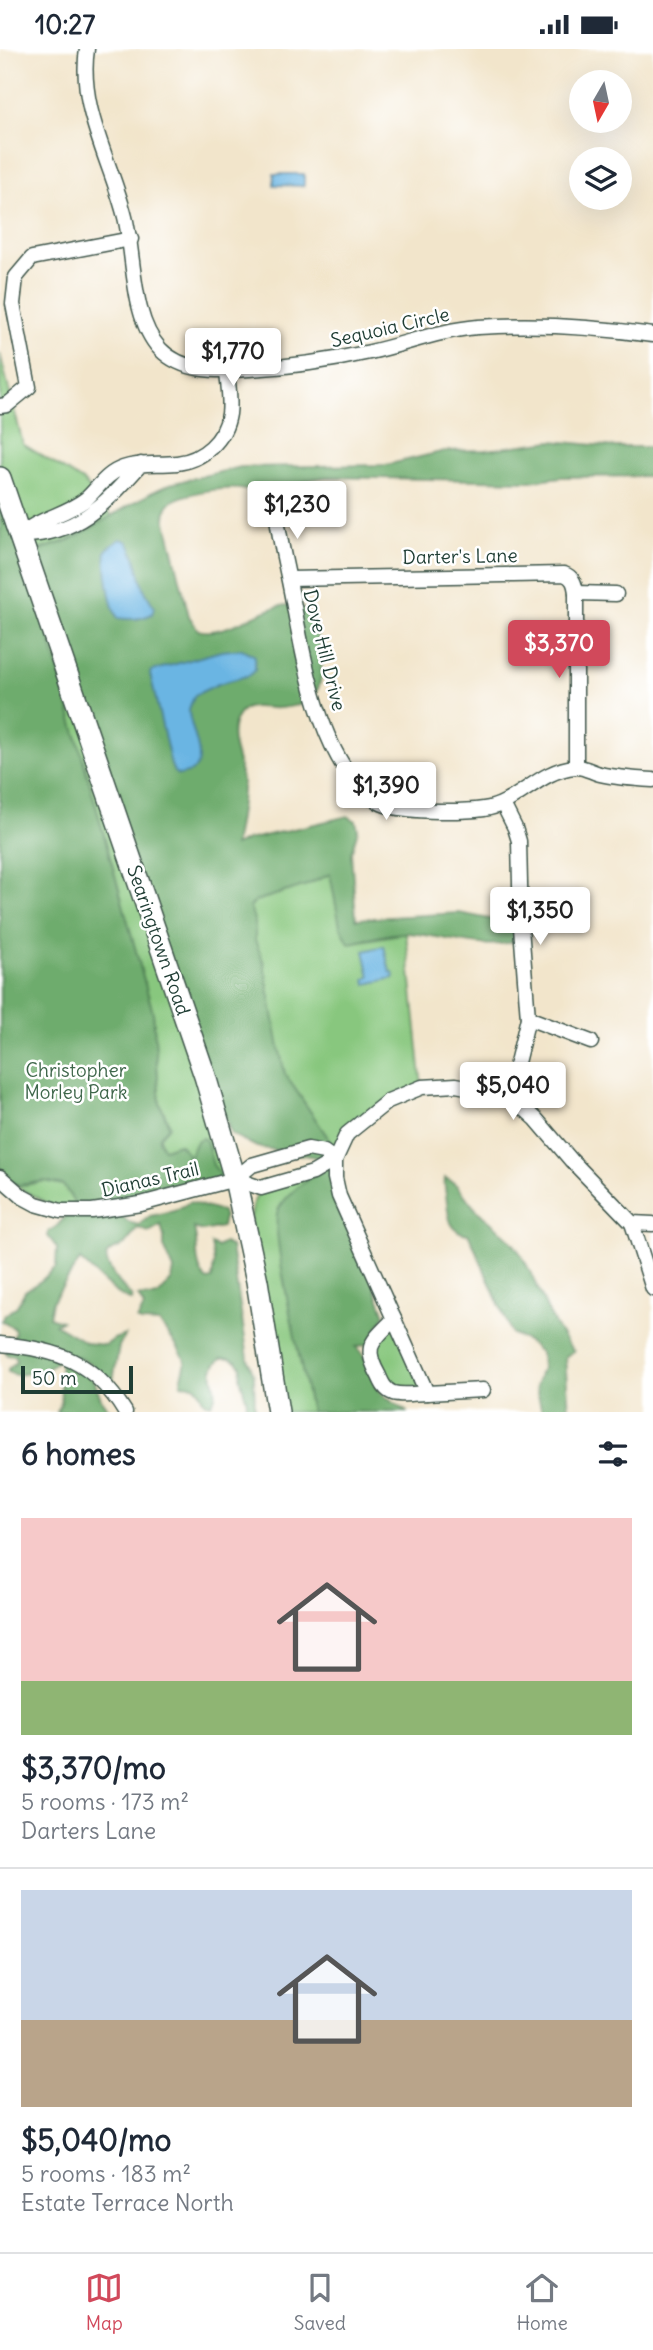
<!DOCTYPE html>
<meta charset="utf-8">
<style>
body{margin:0;font-family:Delius,sans-serif;background:#f6f6f7;color:#1f2937;height:100vh;display:flex;flex-direction:column;font-size:26px;white-space:nowrap}
*{box-sizing:border-box;margin:0}
p{font-size:23px;color:#747a83}
.icon{flex:none;width:38px;height:38px;fill:none;stroke:currentColor;stroke-width:2;stroke-linecap:round;stroke-linejoin:round}
.map{position:relative;height:1363px;overflow:hidden}
.panel{display:flex;flex-direction:column;background:#fff;flex:1}
.panel>*{flex:none}
.needle{width:46px;rotate:189deg}
.tools{position:absolute;left:569px;top:21px;display:grid;gap:14px}
.tools a{display:grid;place-items:center;width:63px;height:63px;border-radius:50%;background:#fff;box-shadow:0 7px 28px #0002;font-size:35px}
.scale{position:absolute;left:21px;bottom:18px;width:112px;box-sizing:border-box;padding-left:7px;border:4px solid #1f3d34;border-top:0;font-size:19px;line-height:24px;white-space:nowrap;color:#1f3d34;-webkit-text-stroke:5px #fff;paint-order:stroke}
.price{position:absolute;translate:-50% -60px;padding:0 16px;border-radius:7px;background:#fff;color:#222;font-size:23px;line-height:46px;filter:drop-shadow(0 2px 4px #0008)}
.price::after{content:'';position:absolute;left:50%;top:42px;width:21px;height:16px;margin-left:-10px;background:inherit;clip-path:polygon(0 0,100% 0,50% 100%)}
.price.on{background:#d1495b;color:#fff}
ul{padding:0;list-style:none}
li{display:grid;align-content:center;gap:14px;height:371px;padding:0 21px}
li+li{border-top:2px solid #e0e1e3}
li span{display:grid;place-items:center;height:217px;border-radius:0px;color:#555}
li>.icon{margin-inline-start:auto}
span .icon{width:126px;height:126px;fill:#fffc;stroke-width:1}
li b{font-size:30px}
h2{display:flex;justify-content:space-between;align-items:center;height:84px;padding:0 21px;font-size:30px}
.status{display:flex;justify-content:space-between;align-items:center;height:49px;padding:0 35px;background:#fff;direction:ltr}
.status svg{height:19px;fill:currentColor}
.menu{display:flex;justify-content:space-around;align-items:center;height:98px;border-top:2px solid #e0e1e3;background:#fff;font-size:19px;color:#747a83}
.menu a{display:grid;justify-items:center;gap:4px}
.menu .on{color:#d1495b}
.map>svg:first-child{display:block}
.green{fill:#88c77e;stroke:#548259;stroke-width:2}
.forest{fill:#6eac6d;stroke:#467450;stroke-width:2}
.water{fill:#6bb5e3;stroke:#45798c;stroke-width:2}
.lines{fill:none;stroke-linecap:round;stroke-linejoin:round}
.minor-casing{stroke:#3f564b;stroke-width:17}
.primary-casing{stroke:#3f564b;stroke-width:24}
.minor{stroke:#fff;stroke-width:14}
.primary{stroke:#fff;stroke-width:21}
.labels{text-anchor:middle;stroke-width:5;stroke-linejoin:round;paint-order:stroke}
.street-label{font-size:19px;fill:#1f3d34;stroke:#fff}
.park-label{font-size:19px;fill:#3e664a;stroke:#fff}
</style>
<div class="status"><b>10:27</b><svg viewBox="0 0 49 12"><path d="M0 12V9h3v3zM5 12V6h3v6zM10 12V3h3v9zM15 12V0h3v12zM26 1h20v11H26zM47 4h2v5h-2z"/></svg></div>
<div class="map">
<svg width="653" height="1363" viewBox="0 0 653 1363">
<rect width="100%" height="100%" fill="#fff"/>
<filter id="ink" filterUnits="userSpaceOnUse"><feTurbulence type="fractalNoise" baseFrequency=".0143" numOctaves="2"/><feDisplacementMap in="SourceGraphic" scale="14" xChannelSelector="R" yChannelSelector="G"/><feConvolveMatrix kernelMatrix="1 2 1 2 8 2 1 2 1" color-interpolation-filters="sRGB"/></filter>
<filter id="wash" filterUnits="userSpaceOnUse"><feTurbulence type="fractalNoise" baseFrequency=".00686" numOctaves="4" result="noise"/><feDisplacementMap in="SourceGraphic" scale="28" xChannelSelector="R" yChannelSelector="G"/><feGaussianBlur stdDeviation="1.57" result="paint"/><feColorMatrix in="noise" values="0 0 0 0 0 0 0 0 0 0 0 0 0 0 0 0 0 1.4 0 .05"/><feComposite in="paint" operator="in"/></filter>
<g filter="url(#wash)">
<rect width="100%" height="100%" fill="#f2e5cb"/>
<!-- green -->
<g class="green">
<path d="M 0,305 L 23,395 L 84,433 L 112,467 L 70,491 L 27,505 L 235,1130 L 210,1137 L 192,1103 L 188,1110 L 179,1095 L 164,1100 C 156,1089 161,1084 169,1074 L 160,1055 L 153,964 L 26,505 L 0,1068 Z"/>
<polygon points="330,824 349,894 406,884 422,1038 388,1052 337,1102 285,1025 243,853"/>
<polygon points="318,1123 277,1174 283,1226 311,1363 278,1363 250,1174 253,1154 261,1139"/>
<polygon points="45,1132 63,1136 76,1156 61,1162 10,1134 26,1136"/>
<polygon points="394,1275 422,1340 399,1341 387,1336 374,1297"/>
</g>
<!-- forest -->
<g class="forest">
<path d="M 552,392 L 616,398 L 653,398 L 653,427 L 561,428 L 530,432 L 326,428 C 319,429 309,430 303,433 C 284,445 297,473 265,463 C 260,457 257,448 252,444 C 238,434 183,443 170,454 C 165,458 166,463 165,469 L 189,567 L 198,581 C 226,590 268,552 295,556 C 305,557 312,571 315,579 C 321,597 328,637 310,650 C 301,657 289,658 279,659 C 268,660 257,656 247,659 C 240,662 236,669 234,675 C 228,694 241,714 242,733 C 243,748 237,781 234,797 L 247,791 L 348,767 L 356,772 L 358,781 L 351,804 L 356,870 L 459,864 L 510,874 L 517,884 L 515,891 C 493,904 434,885 408,884 C 389,883 367,891 349,894 L 340,877 L 330,825 L 307,836 L 256,852 L 250,858 L 255,874 L 255,891 L 264,914 L 278,994 L 285,1025 L 337,1102 L 335,1129 L 385,1266 L 368,1295 L 356,1298 C 363,1303 368,1314 371,1321 C 374,1326 373,1333 376,1338 C 383,1350 397,1354 407,1363 L 311,1363 C 305,1332 269,1181 278,1161 C 287,1143 318,1123 334,1111 L 257,1098 L 231,1085 L 31,522 L 153,964 L 160,1055 L 169,1077 C 162,1088 153,1086 164,1100 L 179,1095 L 187,1104 L 188,1109 C 195,1101 191,1093 202,1089 L 206,1091 L 213,1116 L 219,1124 L 218,1130 L 117,1162 L 128,1173 L 139,1176 L 150,1167 L 174,1162 L 190,1153 L 222,1163 L 224,1168 L 222,1178 L 203,1182 L 194,1179 C 199,1196 193,1218 207,1231 L 212,1230 L 214,1214 L 211,1195 L 217,1198 L 224,1194 L 231,1198 L 248,1309 L 254,1327 L 255,1363 L 243,1363 L 247,1353 L 240,1329 L 241,1317 L 237,1312 L 230,1309 L 222,1309 C 200,1325 225,1337 211,1355 L 204,1353 L 199,1341 L 194,1336 L 181,1335 C 180,1327 186,1321 185,1313 C 185,1306 164,1279 159,1274 L 141,1273 L 137,1271 L 144,1258 L 138,1247 L 154,1248 L 159,1246 L 172,1231 L 174,1221 L 164,1198 L 164,1188 L 161,1176 L 149,1183 L 138,1179 C 132,1184 130,1192 124,1196 C 119,1199 112,1200 108,1204 C 100,1213 124,1240 131,1247 L 132,1252 C 110,1243 97,1225 80,1211 L 52,1253 L 49,1268 L 61,1272 L 55,1275 L 87,1294 L 106,1296 L 114,1290 L 125,1286 L 119,1297 L 113,1332 L 105,1332 L 90,1314 L 77,1308 C 82,1316 91,1325 95,1333 C 101,1348 99,1352 113,1363 L 57,1363 L 61,1353 L 60,1310 C 46,1322 48,1321 30,1324 C 20,1325 17,1328 8,1323 L 8,1320 L 16,1313 L 15,1307 L 8,1306 L 5,1302 L 15,1284 L 14,1279 L 1,1272 L 4,1267 L 17,1257 L 25,1242 L 42,1231 L 56,1218 L 57,1199 L 48,1187 L 48,1183 L 57,1177 L 76,1156 L 63,1136 L 45,1132 L 19,1136 L 0,1128 L 0,429 L 27,505 L 70,491 L 151,444 L 170,435 L 241,418 L 386,416 L 445,402 L 486,401 Z"/>
<path d="M 445,1129 C 460,1135 464,1147 474,1158 C 489,1174 509,1185 520,1204 C 540,1236 548,1275 574,1302 L 565,1308 L 569,1363 L 542,1363 L 536,1337 L 542,1319 L 541,1304 L 527,1292 L 512,1285 L 471,1190 L 468,1185 C 446,1183 449,1162 446,1146 C 445,1139 444,1136 445,1129 Z"/>
</g>
<!-- water -->
<g class="water">
<polygon points="274,125 304,125 304,137 274,136"/>
<path d="M 120,490 L 127,492 C 138,507 138,526 145,542 C 148,548 151,552 154,558 L 152,565 C 142,570 129,571 118,569 C 110,559 104,515 106,501 Z"/>
<path d="M 242,600 L 255,607 L 255,621 L 250,626 L 218,635 L 195,646 C 193,651 189,657 189,662 C 189,683 218,723 178,726 L 174,723 L 171,716 L 150,625 L 151,622 L 221,602 Z"/>
<polygon points="384,897 390,923 393,923 394,929 366,935 365,930 370,928 364,902"/>
</g>
</g>
<g filter="url(#ink)">
<g class="lines">
<defs>
<g id="minor">
<path d="M 87,0 C 78,59 111,112 125,168 C 135,208 131,269 160,300 C 183,324 218,322 249,320 C 290,318 330,312 370,303 C 406,295 441,281 478,278 C 536,274 596,278 653,286"/>
<polyline points="0,357 7,356 29,338 13,255 16,228 32,209 131,190"/>
<path d="M 141,415 C 106,454 77,487 20,486 C 39,469 66,466 86,450 C 98,439 107,424 123,419 C 141,413 159,416 177,414 C 203,411 225,391 229,365 C 231,351 228,336 227,322"/>
<path d="M 276,459 C 278,484 284,507 289,532 C 302,595 317,718 379,753 C 398,764 461,763 484,760 C 516,756 539,721 575,718 C 583,717 592,723 600,725 C 617,729 635,730 653,731"/>
<path d="M 289,530 L 564,525 C 573,528 575,535 576,544 L 576,717"/>
<polyline points="576,544 616,545"/>
<polyline points="503,755 515,779 519,792 521,878 528,969 509,1046"/>
<polyline points="528,969 591,993"/>
<polyline points="0,1128 23,1148 36,1155 61,1162 92,1162 141,1155 235,1130 252,1116 308,1100 324,1103 335,1111 313,1124 261,1139 235,1130"/>
<polyline points="632,1174 653,1240"/>
<path d="M 394,1270 C 372,1293 362,1297 379,1327 C 382,1334 385,1341 393,1344 C 403,1347 417,1344 427,1344"/>
<path d="M 0,1295 C 57,1300 94,1312 125,1363"/>
<polyline points="483,1341 427,1344 339,1147 335,1129 335,1111 347,1085 388,1052 422,1038 456,1036 509,1046 536,1070 571,1111 632,1174 653,1175"/>
</g>
<polyline id="primary" points="0,429 205,1027 235,1130 257,1232 278,1363"/>
</defs>
<!-- minor casing -->
<use href="#minor" class="minor-casing"/>
<!-- primary casing -->
<use href="#primary" class="primary-casing"/>
<!-- minor -->
<use href="#minor" class="minor"/>
<!-- primary -->
<use href="#primary" class="primary"/>
</g>
</g>
<g class="labels">
<!-- street labels -->
<g class="street-label">
<text transform="translate(390 278) rotate(-13)" y="7">Sequoia Circle</text>
<text transform="translate(460 507) rotate(-1)" y="7">Darter's Lane</text>
<text transform="translate(325 601) rotate(76)" y="7">Dove Hill Drive</text>
<text transform="translate(159 891) rotate(71)" y="7">Searingtown Road</text>
<text transform="translate(150 1130) rotate(-13)" y="7">Dianas Trail</text>
</g>
<!-- park labels -->
<g class="park-label">
<text x="76" y="1028">Christopher<tspan x="76" dy="22">Morley Park</tspan></text>
</g>
</g>
</svg>
<div class="tools">
<a><svg class="needle" viewBox="-14 -14 28 28"><path d="M0-13l5 13h-10z" fill="#e53935"/><path d="M0 13l5-13h-10z" fill="#747a83"/></svg></a>
<a><svg class="icon" aria-label="layers" viewBox="0 0 24 24"><path d="M12 4l9 5-9 5-9-5zM3 14l9 5 9-5"/></svg></a>
</div>
<div class="scale">50 m</div>
<b class="price" style="left:233px;top:339px">$1,770</b>
<b class="price" style="left:297px;top:492px">$1,230</b>
<b class="price on" style="left:559px;top:631px">$3,370</b>
<b class="price" style="left:386px;top:773px">$1,390</b>
<b class="price" style="left:540px;top:898px">$1,350</b>
<b class="price" style="left:513px;top:1073px">$5,040</b>
</div>
<section class="panel">
<h2>6 homes<svg class="icon" aria-label="filters" viewBox="0 0 24 24"><path d="M4 7h16M4 17h16"/><circle cx="9" cy="7" r="2"/><circle cx="15" cy="17" r="2"/></svg></h2>
<ul>
<li><span style="background:linear-gradient(#f6c9c9 75%,#8fb573 0)"><svg class="icon" aria-label="home" viewBox="0 0 24 24"><path d="M3 11l9-7 9 7M6 9v11h12V9"/></svg></span><div><b>$3,370/mo</b><p>5 rooms · 173 m²</p><p>Darters Lane</p></div></li>
<li><span style="background:linear-gradient(#c9d6e8 60%,#b9a48a 0)"><svg class="icon" aria-label="home" viewBox="0 0 24 24"><path d="M3 11l9-7 9 7M6 9v11h12V9"/></svg></span><div><b>$5,040/mo</b><p>5 rooms · 183 m²</p><p>Estate Terrace North</p></div></li>
</ul>
</section>
<nav class="menu">
<a class="on"><svg class="icon" aria-label="map" viewBox="0 0 24 24"><path d="M3 6l6-2 6 2 6-2v14l-6 2-6-2-6 2zM9 4v14M15 6v14"/></svg>Map</a>
<a><svg class="icon" aria-label="saved" viewBox="0 0 24 24"><path d="M7 4h10v16l-5-4-5 4z"/></svg>Saved</a>
<a><svg class="icon" aria-label="home" viewBox="0 0 24 24"><path d="M3 11l9-7 9 7M6 9v11h12V9"/></svg>Home</a>
</nav>
